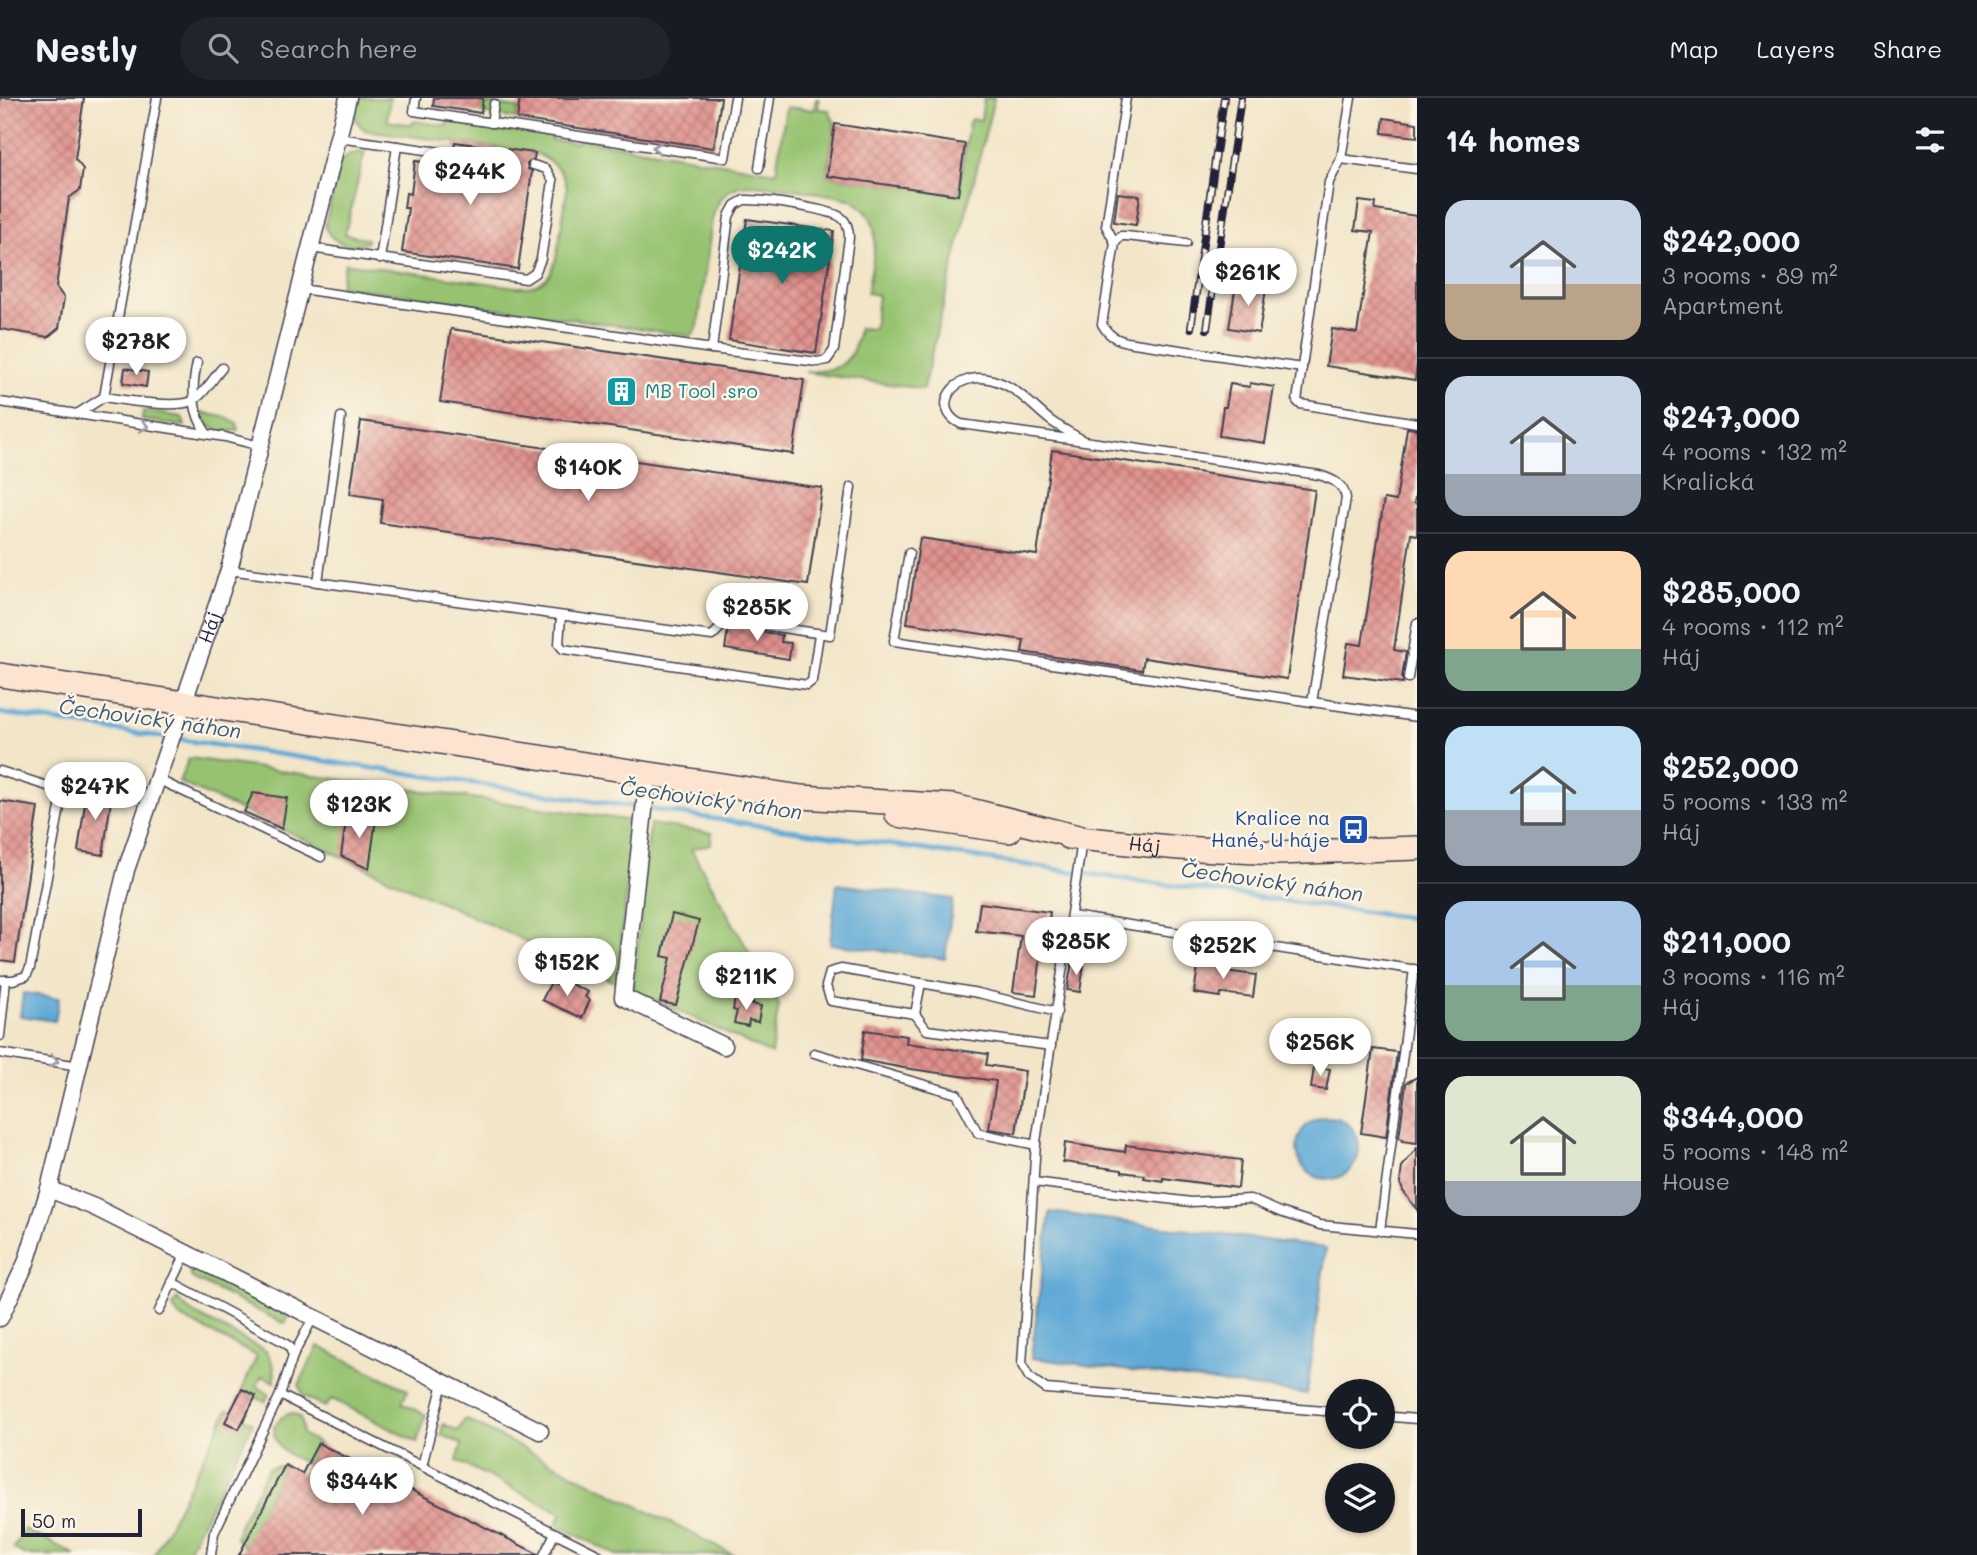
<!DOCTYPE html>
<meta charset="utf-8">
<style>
body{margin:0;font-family:Mali,sans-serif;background:#20242c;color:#f1f3f6;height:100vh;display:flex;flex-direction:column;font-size:26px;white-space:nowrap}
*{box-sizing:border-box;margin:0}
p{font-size:23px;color:#9ea1a6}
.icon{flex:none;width:38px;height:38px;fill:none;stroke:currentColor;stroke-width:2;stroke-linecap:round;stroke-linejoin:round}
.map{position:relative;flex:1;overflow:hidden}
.details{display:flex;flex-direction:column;background:#171b24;width:560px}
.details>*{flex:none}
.fabs{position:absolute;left:1325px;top:1281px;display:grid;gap:14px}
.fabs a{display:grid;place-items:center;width:70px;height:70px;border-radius:50%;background:#171b24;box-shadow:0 2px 5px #0004;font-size:35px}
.scale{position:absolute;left:21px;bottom:18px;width:121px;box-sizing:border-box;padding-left:7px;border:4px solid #22223b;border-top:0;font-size:19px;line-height:24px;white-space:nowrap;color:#22223b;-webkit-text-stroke:5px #fcf5e5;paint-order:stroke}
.price{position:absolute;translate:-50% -60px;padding:0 16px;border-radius:24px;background:#fff;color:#222;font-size:23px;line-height:46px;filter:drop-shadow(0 2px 4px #0008)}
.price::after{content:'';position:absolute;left:50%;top:42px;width:21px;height:16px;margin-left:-10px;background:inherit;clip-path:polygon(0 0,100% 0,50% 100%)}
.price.on{background:#0f766e;color:#fff}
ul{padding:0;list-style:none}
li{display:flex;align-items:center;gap:21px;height:175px;padding:0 28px}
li+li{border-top:2px solid #363941}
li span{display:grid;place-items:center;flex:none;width:196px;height:140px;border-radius:21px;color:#555}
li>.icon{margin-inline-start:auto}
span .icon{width:84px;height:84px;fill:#fffc;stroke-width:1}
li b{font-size:30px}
h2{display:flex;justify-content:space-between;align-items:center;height:84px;padding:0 28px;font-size:30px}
header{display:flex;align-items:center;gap:42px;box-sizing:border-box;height:98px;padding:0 35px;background:#171b24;border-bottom:2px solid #363941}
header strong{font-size:33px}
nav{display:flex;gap:38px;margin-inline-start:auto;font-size:24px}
.search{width:490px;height:63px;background:#20242c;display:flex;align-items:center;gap:18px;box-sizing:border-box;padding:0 24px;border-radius:38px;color:#9ea1a6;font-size:26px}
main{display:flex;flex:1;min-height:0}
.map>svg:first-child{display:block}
.grass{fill:#97c371;stroke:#5c7256;stroke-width:2}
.water{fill:#5fa9d7;stroke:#406689;stroke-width:2}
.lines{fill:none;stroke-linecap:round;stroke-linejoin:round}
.stream{stroke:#5fa9d7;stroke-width:5}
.building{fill:url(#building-cross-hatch)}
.service-casing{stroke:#413f50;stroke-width:11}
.minor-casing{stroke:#413f50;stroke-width:19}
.secondary-casing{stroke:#413f50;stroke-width:26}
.service{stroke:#fff;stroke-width:8}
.minor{stroke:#fff;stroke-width:16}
.secondary{stroke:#fde4d1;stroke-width:23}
.rail-casing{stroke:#22223b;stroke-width:8}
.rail{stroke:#fcf5e5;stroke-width:5;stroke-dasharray:16;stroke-linecap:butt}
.oneway{stroke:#9c9ca7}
.labels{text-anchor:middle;stroke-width:5;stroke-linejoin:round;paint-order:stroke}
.culture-label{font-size:19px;fill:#0d838f;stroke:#fcf5e5;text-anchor:start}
.street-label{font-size:19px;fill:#22223b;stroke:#fcf5e5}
.transit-label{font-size:19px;fill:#164399;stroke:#fcf5e5;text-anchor:end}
.water-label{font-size:21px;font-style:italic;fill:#3a5879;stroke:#fcf5e5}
</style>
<header>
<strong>Nestly</strong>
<div class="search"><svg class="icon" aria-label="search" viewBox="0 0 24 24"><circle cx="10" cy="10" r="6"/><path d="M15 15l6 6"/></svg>Search here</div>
<nav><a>Map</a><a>Layers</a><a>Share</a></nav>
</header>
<main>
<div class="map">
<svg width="1417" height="1457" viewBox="0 0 1417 1457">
<defs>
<pattern id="building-cross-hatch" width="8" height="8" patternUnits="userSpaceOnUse" patternTransform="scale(1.75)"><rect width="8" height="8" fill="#e0918d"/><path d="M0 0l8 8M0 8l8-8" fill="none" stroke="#b57674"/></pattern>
</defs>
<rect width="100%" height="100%" fill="#fcf5e5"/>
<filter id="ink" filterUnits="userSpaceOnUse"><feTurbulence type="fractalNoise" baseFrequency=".0143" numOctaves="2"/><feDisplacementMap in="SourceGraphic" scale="14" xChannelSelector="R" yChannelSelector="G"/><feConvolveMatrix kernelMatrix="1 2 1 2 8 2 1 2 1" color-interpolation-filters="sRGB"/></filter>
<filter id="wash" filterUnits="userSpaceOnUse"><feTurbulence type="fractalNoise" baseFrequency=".00686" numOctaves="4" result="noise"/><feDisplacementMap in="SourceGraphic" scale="28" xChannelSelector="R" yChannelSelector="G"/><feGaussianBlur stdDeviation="1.57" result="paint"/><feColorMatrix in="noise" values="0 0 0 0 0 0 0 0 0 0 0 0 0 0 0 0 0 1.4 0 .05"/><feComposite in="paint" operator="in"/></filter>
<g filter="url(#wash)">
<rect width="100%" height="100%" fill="#f2e5c8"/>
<!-- grass -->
<g class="grass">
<path d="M 355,0 L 390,0 L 387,23 L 413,27 L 414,23 L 447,28 L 448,22 L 551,37 L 551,42 L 577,45 L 578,41 L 776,74 L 786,9 L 814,12 L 816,0 L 819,0 L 818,11 L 829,12 L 835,26 L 827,78 L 958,96 L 969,25 L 971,21 L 981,22 L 984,0 L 994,0 L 923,291 L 805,274 C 840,272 853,268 859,230 L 874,231 L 878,197 L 867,195 C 870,175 877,150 874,130 C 872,120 864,110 855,104 C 842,96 765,87 747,87 C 726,89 716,103 712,122 L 698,228 L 692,238 L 340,188 L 345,165 L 516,189 C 552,191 555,169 560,139 C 562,123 565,107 567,90 C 564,72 551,62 535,55 L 365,32 C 354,23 352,14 355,0 Z"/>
<polygon points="483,5 518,10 517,21 481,15"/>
<path d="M 365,53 L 345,136 L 367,141 L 367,144 C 351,152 329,145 325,127 L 340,64 L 348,57 Z"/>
<polygon points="143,313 182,319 185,328 142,322"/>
<path d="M 204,315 L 228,320 L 237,325 L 238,332 C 222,336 207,332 201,316 Z"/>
<polygon points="189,660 634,723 617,885 179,684"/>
<polygon points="650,726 712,735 711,746 691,751 779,907 771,956 633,892"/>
<polygon points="208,1167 279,1202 288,1217 287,1223 284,1225 279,1223 192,1180 190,1174 193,1171"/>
<path d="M 177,1201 L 191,1214 L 266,1253 C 273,1264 276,1271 274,1284 L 262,1278 L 257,1288 L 269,1296 L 265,1304 L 242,1292 L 257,1258 L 178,1218 L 173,1209 Z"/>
<polygon points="318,1248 408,1292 402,1305 426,1317 417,1344 332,1301 325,1309 303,1298 299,1287"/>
<polygon points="228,1311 253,1325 190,1448 188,1457 154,1457"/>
<path d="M 291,1315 C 303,1318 302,1325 302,1336 L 318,1345 L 307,1366 C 289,1357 273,1352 274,1329 L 282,1319 Z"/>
<polygon points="465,1321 734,1457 616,1457 559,1428 558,1424 562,1415 457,1363 462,1346 441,1337 443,1326 458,1333"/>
<polygon points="285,1367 244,1449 236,1440 239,1427 268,1370"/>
<polygon points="24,1431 76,1457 24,1457 14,1450"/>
</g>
<!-- water -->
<g class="water">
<polygon points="837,786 953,801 945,861 830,846"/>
<polygon points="23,895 59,900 55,923 20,918"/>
<circle cx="1328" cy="1050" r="31"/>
<polygon points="1050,1114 1326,1150 1307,1296 1031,1260"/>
</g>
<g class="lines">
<!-- stream -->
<polyline class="stream" points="0,615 1067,773 1417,821"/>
</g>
<g id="blocks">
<!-- building -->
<g class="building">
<polygon points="0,0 84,0 75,61 83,71 80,92 69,100 56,189 64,200 59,230 48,239 0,231"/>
<polygon points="434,0 483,0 481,15 433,8"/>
<polygon points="520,0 721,0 714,50 517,21"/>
<polygon points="1384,20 1417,25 1417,39 1382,35"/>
<polygon points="835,26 965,46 958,97 827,78"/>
<polygon points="455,44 535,55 534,61 527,66 528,71 532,73 518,171 402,154 408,110 404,110 406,95 411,96 415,63 452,68 453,62 457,62 460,58 460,53 454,49"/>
<polygon points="1118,95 1140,98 1136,127 1114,124"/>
<polygon points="1359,103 1376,105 1375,112 1417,118 1417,267 1415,282 1326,268 1332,231 1357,235 1373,134 1355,132"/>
<polygon points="747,121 834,133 816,255 729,242"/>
<polygon points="1236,186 1266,191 1259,235 1229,230"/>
<polygon points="451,231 804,282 793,356 440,304"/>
<polygon points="125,270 148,274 146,289 123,285"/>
<polygon points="1250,285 1274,289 1265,345 1219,338 1223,309 1226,309 1230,286 1250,289"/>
<polygon points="361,323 822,390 808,487 380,425 383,401 350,396"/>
<polygon points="1407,330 1417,331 1417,389 1414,405 1417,406 1417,437 1411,436 1394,552 1406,554 1402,579 1403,585 1343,577 1348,545 1362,547 1384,401 1396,403"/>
<polygon points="1052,352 1315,392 1287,581 1144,560 1142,572 1022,554 1024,542 907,525 920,440 1037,457"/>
<polygon points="730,529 782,537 781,544 791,545 789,561 725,551 728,531"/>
<polygon points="87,692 112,696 103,757 78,753"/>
<polygon points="253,695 287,700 282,731 244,714"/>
<polygon points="0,703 38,709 15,864 0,862"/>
<polygon points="347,716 376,721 369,771 341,758"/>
<polygon points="980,805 1050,814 1046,842 1043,841 1036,897 1013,894 1021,838 976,833"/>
<polygon points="672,816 699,823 676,907 660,904 671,860 662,858"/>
<polygon points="1199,862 1225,866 1224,873 1256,877 1253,899 1221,895 1220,899 1194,895"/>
<polygon points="1072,864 1084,866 1080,894 1067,892"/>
<polygon points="558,880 588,894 585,899 590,902 582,920 542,902 551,884 556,886"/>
<polygon points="735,900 753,904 752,906 761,908 758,924 749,922 748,928 734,925 737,913 733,912"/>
<polygon points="865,932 907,938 906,945 988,956 986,967 1025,973 1016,1035 989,1031 996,983 904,970 861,962"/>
<polygon points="1373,951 1397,954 1386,1039 1361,1035"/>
<polygon points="1314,969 1330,971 1326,992 1311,990"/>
<polygon points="1417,979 1417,1045 1402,1043 1403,1041 1399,1040 1406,985"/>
<polygon points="1065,1045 1125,1054 1126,1047 1241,1062 1238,1090 1163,1080 1163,1083 1144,1080 1145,1077 1122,1074 1122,1072 1063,1064"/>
<polygon points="1417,1050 1417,1112 1403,1093 1400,1085 1402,1069"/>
<polygon points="242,1291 256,1298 239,1331 225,1324"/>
<polygon points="318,1345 538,1456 538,1457 239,1457 285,1367 302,1376"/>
</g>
</g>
</g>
<g filter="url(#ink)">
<use href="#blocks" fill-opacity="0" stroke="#413f50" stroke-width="2"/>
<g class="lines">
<defs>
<g id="service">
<polyline points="416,0 414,13 725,60 735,0"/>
<polyline points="1351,0 1341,61 1329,84 1297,303 1300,306 1417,325"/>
<polyline points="491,25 494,6"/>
<polyline points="338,40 397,48"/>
<polyline points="1341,61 1417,71"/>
<polyline points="759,70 770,0"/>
<path d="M 744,102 C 760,101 832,111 842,120 C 848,125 849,133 849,140 L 834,252 L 827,262 L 818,264 L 712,251 L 729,118 L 735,107 Z"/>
<polyline points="1115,145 1106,128 1126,0"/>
<path d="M 1186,145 L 1126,138 L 1121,138 L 1115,145 L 1102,226 C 1108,237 1115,241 1127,244 L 1302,270"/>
<polyline points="310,150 526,181 535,175 541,161 553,83 546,71 533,67"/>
<polyline points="380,161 397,48 454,56"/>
<polyline points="301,191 712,251"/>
<path d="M 197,265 C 191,291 192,314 207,336"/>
<polyline points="104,299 157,0"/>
<path d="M 0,304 L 77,316 L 104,299 C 123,302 176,311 192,303 C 203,298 214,279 222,270"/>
<polyline points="77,316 225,339 260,348"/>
<path d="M 1084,343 L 961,326 C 929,311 953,271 993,282 C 1016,288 1033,309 1051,323 C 1061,330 1073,336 1084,343 L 1319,377 C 1332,381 1343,385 1346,400 L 1312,604 L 1417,619"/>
<polyline points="909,455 894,543 1312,604"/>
<polyline points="229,472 712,538 728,522 830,537 851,389"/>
<polyline points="318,484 341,319"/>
<polyline points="561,518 559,546 563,551 807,587 812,583 819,536"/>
<polyline points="1408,580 1417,525"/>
<polyline points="0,673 63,693 30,870 26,878 13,882 0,882"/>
<polyline points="157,681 321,759"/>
<polyline points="1082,743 1036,1044 1022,1267 1029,1279 1046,1291 1337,1314"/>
<polyline points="1072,818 1417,872"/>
<polyline points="915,916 921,885"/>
<polyline points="0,938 6,882"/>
<polyline points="1051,948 927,932 915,916 831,903 826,888 830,874 841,871 978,895 1057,914"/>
<polyline points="0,955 79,968"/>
<polyline points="814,955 957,996 978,1035 1036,1047"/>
<polyline points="1034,1084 1191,1104 1250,1101 1280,1114 1320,1127 1417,1136"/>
<polyline points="1380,1133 1414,871"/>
<polyline points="172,1184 280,1242 289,1248 293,1258 280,1297 214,1435 211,1457"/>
<polyline points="159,1213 186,1155"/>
<polyline points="293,1258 313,1220"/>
<polyline points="280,1297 599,1457"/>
<polyline points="1382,1318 1417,1321"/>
<polyline points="422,1368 443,1285"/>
<polyline points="544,1457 555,1435"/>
</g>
<g id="minor">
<polyline points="648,677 623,899 724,948"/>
<polyline points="49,1091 94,1109 540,1333"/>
<path id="s1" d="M 0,1220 L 26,1165 L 49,1091 L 126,772 L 229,472 L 348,0"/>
</g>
<g id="secondary">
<polyline points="0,577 801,699 954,708 1082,740"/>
<polyline points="897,717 1009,733"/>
<path id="s2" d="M 1068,739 L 1179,750 L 1277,755 L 1417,750"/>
</g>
</defs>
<!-- service casing -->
<use href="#service" class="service-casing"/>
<!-- minor casing -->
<use href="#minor" class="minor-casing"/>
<!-- secondary casing -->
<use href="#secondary" class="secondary-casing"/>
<!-- service -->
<use href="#service" class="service"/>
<!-- minor -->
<use href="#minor" class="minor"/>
<!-- secondary -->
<use href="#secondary" class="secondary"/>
<defs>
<g id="rail">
<polyline points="1191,230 1224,0"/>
<polyline points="1207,231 1241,0"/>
</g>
</defs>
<!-- rail casing -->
<use href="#rail" class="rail-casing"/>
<!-- rail -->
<use href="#rail" class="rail"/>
</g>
<!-- one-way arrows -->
<defs><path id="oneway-chevron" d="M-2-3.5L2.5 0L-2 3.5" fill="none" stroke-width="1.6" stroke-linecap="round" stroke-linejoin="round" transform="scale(1.75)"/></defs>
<g class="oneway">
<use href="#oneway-chevron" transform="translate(657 50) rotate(-171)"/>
<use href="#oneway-chevron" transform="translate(144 328) rotate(8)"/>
<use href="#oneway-chevron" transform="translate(54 963) rotate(10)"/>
</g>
</g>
<!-- icons -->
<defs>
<symbol id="building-square" viewBox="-11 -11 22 22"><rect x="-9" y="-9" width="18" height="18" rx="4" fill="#0f9aa8" stroke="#fcf5e5"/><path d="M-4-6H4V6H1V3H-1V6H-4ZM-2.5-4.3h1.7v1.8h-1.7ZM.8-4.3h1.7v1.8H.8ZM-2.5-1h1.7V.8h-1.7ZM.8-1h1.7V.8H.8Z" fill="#fff"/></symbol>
<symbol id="bus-square" viewBox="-11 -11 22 22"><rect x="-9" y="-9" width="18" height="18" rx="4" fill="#1a4fb4" stroke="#fcf5e5"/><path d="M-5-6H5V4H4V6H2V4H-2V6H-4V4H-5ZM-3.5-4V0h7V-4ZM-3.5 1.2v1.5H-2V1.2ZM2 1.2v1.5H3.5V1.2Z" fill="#fff"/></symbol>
</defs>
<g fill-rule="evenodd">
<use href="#building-square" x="604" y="276" width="35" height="35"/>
<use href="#bus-square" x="1336" y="714" width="35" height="35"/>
</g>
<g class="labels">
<!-- culture labels -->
<g class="culture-label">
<text x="645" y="300">MB Tool .sro</text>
</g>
<!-- street labels -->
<g class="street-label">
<text dy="7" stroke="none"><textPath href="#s1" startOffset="723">Háj</textPath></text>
<text dy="7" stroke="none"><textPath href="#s2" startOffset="77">Háj</textPath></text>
</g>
<!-- transit labels -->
<g class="transit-label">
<text x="1330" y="727">Kralice na<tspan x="1330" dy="22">Hané, U háje</tspan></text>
</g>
<!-- water labels -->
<g class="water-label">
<text transform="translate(150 621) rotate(8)" y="7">Čechovický náhon</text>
<text transform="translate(711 702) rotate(8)" y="7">Čechovický náhon</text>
<text transform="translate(1272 784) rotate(8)" y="7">Čechovický náhon</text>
</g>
</g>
</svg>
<div class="fabs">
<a><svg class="icon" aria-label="locate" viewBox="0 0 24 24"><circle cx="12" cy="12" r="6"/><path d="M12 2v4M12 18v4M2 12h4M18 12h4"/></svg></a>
<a><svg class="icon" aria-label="layers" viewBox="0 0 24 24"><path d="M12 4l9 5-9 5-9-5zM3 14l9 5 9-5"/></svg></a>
</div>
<div class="scale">50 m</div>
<b class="price" style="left:470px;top:109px">$244K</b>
<b class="price on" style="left:782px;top:188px">$242K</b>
<b class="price" style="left:1248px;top:210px">$261K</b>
<b class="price" style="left:136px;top:279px">$278K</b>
<b class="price" style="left:588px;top:405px">$140K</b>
<b class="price" style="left:757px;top:545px">$285K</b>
<b class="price" style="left:95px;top:724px">$247K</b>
<b class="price" style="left:359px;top:742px">$123K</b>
<b class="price" style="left:1076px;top:879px">$285K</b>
<b class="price" style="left:1223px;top:883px">$252K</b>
<b class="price" style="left:567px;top:900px">$152K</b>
<b class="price" style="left:746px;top:914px">$211K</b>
<b class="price" style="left:1320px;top:980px">$256K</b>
<b class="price" style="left:362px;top:1419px">$344K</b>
</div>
<section class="details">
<h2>14 homes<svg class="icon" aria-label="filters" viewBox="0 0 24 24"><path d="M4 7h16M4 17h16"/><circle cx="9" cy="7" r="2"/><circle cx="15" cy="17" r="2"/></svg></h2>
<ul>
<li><span style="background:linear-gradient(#c9d6e8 60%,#b9a48a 0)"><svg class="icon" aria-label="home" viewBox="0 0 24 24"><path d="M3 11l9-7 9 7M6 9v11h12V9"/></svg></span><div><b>$242,000</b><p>3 rooms · 89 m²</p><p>Apartment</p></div></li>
<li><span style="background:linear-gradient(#c9d6e8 70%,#9aa5b1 0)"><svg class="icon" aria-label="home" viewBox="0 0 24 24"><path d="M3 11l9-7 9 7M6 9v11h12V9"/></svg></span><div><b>$247,000</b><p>4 rooms · 132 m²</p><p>Kralická</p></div></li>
<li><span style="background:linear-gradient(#ffd9b3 70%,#7fa58c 0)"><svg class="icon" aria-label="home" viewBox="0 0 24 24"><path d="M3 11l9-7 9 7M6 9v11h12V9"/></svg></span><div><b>$285,000</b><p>4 rooms · 112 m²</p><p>Háj</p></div></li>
<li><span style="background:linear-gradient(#bfe0f5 60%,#9aa5b1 0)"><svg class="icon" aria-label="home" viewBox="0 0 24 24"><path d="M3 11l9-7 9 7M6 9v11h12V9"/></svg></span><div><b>$252,000</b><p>5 rooms · 133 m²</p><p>Háj</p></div></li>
<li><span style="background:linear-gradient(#a9c7e8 60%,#7fa58c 0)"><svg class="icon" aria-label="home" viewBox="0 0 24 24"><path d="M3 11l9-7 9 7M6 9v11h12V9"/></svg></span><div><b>$211,000</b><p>3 rooms · 116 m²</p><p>Háj</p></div></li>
<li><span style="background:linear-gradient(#dfe7d0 75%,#9aa5b1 0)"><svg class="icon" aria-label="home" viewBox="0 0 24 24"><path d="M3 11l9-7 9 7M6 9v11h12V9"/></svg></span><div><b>$344,000</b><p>5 rooms · 148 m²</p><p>House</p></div></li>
</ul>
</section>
</main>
